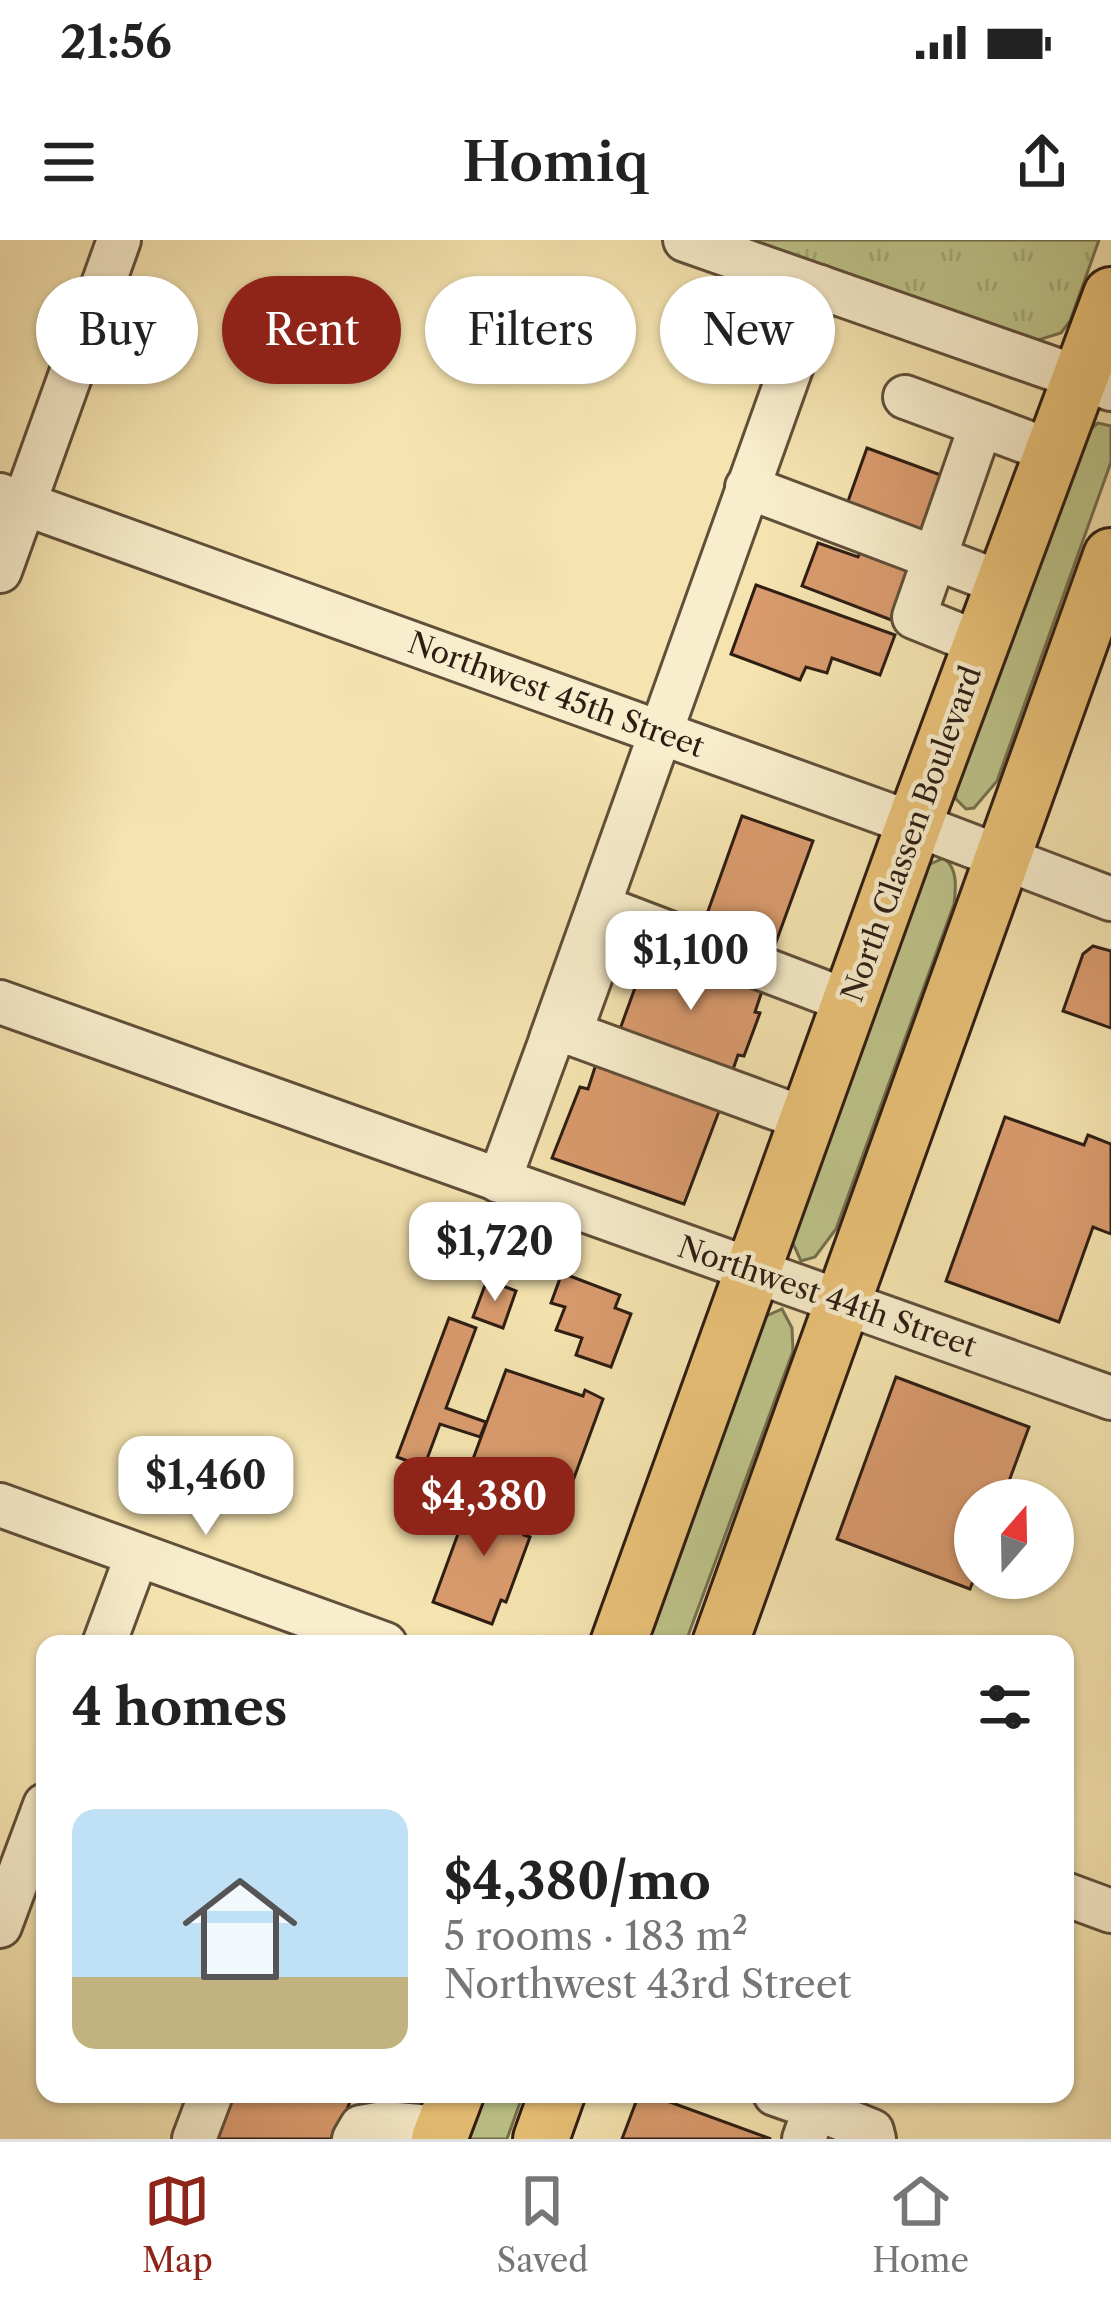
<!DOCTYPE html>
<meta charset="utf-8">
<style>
body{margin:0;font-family:"Libre Caslon Text",serif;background:#f2f2f2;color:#222;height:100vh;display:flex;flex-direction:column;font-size:45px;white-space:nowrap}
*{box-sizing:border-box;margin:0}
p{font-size:39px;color:#767676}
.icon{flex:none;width:66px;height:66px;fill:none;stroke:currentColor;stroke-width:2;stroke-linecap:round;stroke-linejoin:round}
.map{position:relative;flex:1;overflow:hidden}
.details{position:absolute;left:36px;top:1395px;width:1038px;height:468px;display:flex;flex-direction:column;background:#fff;border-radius:24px;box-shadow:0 3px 9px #0004}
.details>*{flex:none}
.banner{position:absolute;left:36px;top:36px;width:1041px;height:108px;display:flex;gap:24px}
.needle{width:78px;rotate:20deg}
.tools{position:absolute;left:954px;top:1239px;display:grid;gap:24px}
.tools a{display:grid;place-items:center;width:120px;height:120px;border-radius:50%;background:#fff;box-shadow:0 3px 9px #0004;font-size:60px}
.price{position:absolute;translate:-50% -102px;padding:0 27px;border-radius:24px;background:#fff;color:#222;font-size:39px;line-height:78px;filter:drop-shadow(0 3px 6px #0008)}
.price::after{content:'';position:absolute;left:50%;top:72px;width:36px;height:27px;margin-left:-18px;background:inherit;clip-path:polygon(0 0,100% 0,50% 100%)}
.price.on{background:#8f2418;color:#fff}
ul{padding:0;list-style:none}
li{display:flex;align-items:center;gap:36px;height:300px;padding:0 36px}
li span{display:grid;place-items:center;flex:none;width:336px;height:240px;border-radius:24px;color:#555}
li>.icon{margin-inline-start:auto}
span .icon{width:144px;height:144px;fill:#fffc;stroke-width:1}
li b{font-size:51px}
h2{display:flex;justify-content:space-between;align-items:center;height:144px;padding:0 36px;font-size:51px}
.chip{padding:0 42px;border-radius:54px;background:#fff;box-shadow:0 3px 9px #0004;font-size:42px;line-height:108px}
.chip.on{background:#8f2418;color:#fff}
.status{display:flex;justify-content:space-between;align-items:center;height:84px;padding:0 60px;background:#fff;direction:ltr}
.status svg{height:33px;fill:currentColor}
header{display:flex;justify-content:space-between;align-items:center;height:156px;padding:0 36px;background:#fff;font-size:54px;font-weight:600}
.tabs{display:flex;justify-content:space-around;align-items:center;height:168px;border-top:3px solid #e0e0e0;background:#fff;font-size:33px;color:#767676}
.tabs a{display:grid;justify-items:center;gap:6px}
.tabs .on{color:#8f2418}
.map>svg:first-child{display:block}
.grass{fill:#bdc48a;stroke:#76704e;stroke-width:3}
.park{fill:url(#park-tufts);stroke:#76704e;stroke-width:3}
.building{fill:#d99b6e;stroke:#2e1d13;stroke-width:3}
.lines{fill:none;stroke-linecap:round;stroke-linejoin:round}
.minor-casing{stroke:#604f3a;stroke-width:48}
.major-casing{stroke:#2e1d13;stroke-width:60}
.minor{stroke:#f8edcc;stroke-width:42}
.major{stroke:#eac278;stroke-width:54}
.labels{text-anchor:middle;stroke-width:9;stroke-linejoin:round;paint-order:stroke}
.street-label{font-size:30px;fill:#2e1d13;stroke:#f8edcc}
</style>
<div class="status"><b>21:56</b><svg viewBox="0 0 49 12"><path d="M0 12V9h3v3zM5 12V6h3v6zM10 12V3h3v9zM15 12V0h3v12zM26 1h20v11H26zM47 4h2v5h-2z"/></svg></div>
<header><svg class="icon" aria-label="menu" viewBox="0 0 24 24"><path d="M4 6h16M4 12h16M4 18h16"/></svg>Homiq<svg class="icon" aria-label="share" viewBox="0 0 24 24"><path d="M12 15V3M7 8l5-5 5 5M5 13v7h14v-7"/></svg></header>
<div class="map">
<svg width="1111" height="1899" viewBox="0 0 1111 1899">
<defs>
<pattern id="park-tufts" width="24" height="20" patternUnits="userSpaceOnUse" patternTransform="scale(3)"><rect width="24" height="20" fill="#bdc48a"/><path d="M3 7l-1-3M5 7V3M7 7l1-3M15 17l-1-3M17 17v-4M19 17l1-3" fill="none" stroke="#a3a876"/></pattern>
</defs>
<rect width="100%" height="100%" fill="#f5e4b0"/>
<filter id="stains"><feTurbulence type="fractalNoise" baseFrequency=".00167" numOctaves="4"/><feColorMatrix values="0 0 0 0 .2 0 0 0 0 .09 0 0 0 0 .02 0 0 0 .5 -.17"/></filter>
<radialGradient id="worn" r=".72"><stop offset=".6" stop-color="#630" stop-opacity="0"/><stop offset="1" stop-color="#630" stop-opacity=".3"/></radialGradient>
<!-- grass -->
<g class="grass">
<polygon points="1098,183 1111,186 1111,222 997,541 974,568 966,569 956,559 954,538 1082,196"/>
<path d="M 944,618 C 958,629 956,647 954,664 L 836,989 L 815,1017 L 801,1021 L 791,999 L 928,625 Z"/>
<polygon points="782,1069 792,1088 793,1111 685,1404 639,1404 764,1077"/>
<polygon points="475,1854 523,1854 507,1899 459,1899"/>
</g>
<!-- park -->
<polygon class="park" points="751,0 1099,0 1070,81 1061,93 1035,101"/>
<!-- building -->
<g class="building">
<polygon points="867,208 946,237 920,307 842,278"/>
<polygon points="865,302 918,322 894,381 802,346 818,303 858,317"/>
<polygon points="756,345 895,395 880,435 832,418 827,433 806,427 800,440 731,414"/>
<polygon points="742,576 813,601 772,713 702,688"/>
<polygon points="651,704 764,745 755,772 760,773 744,816 738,815 729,841 616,800"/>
<polygon points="1093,706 1111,711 1111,788 1063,771 1083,714"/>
<polygon points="597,821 721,866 684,964 552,918 580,847 588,849"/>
<polygon points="1005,877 1084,905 1088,895 1111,904 1111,994 1093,987 1059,1082 946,1041"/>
<polygon points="562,1033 620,1055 615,1068 631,1074 611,1127 576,1115 582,1098 556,1090 565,1067 551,1063"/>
<polygon points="487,1040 516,1051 503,1088 473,1077"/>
<polygon points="449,1078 476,1088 446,1168 486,1182 480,1197 440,1184 424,1227 397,1217"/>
<polygon points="506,1130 583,1156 585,1150 603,1159 567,1257 551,1254 554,1246 473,1219"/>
<polygon points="896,1137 1029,1187 1002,1260 975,1260 975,1336 970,1349 837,1299"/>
<polygon points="473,1253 533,1274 524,1295 530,1297 506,1362 501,1360 492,1384 433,1362"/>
<polygon points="233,1854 353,1854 339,1890 344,1899 217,1899"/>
<polygon points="639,1854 648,1854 771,1899 622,1899"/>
</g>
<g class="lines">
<defs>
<g id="minor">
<polyline points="685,0 1111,149"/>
<polyline points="905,157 981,185"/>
<polyline points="747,247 1004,344"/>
<polyline points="0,255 914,584 1111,659"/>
<polyline points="0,331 119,0"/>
<polyline points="981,404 914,377 981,185 1053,212"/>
<polyline points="0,762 1111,1158"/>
<polyline points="551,799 820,47"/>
<polyline points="808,880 570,793 614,672 850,762"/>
<polyline points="499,941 552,797 570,793"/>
<polyline points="0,1265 385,1404"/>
<polyline points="104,1404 137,1315"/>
<polyline points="1065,1654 1111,1671"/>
<polyline points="0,1686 45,1565"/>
<polyline points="775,1854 815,1868 804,1899"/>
<polyline points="815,1868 872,1891 874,1899"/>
<polyline points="194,1899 211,1854"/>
<polyline points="354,1899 361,1887 384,1883 443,1888"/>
</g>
<g id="major">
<polyline points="618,1404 914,584 1111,55"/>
<polyline points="720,1404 1111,316"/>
<polyline points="439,1899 456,1854"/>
<polyline points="541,1899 557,1854"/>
</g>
</defs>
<!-- minor casing -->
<use href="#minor" class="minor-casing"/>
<!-- major casing -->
<use href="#major" class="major-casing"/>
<!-- minor -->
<use href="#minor" class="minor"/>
<!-- major -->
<use href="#major" class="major"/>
</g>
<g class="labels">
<!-- street labels -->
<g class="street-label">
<text transform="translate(556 455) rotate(20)" y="10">Northwest 45th Street</text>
<text transform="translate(912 594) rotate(-70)" y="10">North Classen Boulevard</text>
<text transform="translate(827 1057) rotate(19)" y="10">Northwest 44th Street</text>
</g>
</g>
<rect width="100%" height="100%" filter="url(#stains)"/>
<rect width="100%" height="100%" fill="url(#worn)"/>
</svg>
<div class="tools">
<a><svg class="needle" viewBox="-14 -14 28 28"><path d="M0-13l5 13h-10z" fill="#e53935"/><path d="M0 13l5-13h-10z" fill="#767676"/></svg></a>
</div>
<b class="price" style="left:691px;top:773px">$1,100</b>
<b class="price" style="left:495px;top:1064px">$1,720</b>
<b class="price" style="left:206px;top:1298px">$1,460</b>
<b class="price on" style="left:484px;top:1319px">$4,380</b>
<div class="banner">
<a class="chip">Buy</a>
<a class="chip on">Rent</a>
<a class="chip">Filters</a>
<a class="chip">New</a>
</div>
<section class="details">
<h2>4 homes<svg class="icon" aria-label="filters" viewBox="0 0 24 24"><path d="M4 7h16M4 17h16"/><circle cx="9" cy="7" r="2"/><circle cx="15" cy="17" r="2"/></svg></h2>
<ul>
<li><span style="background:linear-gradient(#bfe0f5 70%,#c2b280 0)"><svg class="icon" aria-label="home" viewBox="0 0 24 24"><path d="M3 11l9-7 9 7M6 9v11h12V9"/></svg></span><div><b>$4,380/mo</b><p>5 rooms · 183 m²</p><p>Northwest 43rd Street</p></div></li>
</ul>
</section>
</div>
<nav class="tabs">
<a class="on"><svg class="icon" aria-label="map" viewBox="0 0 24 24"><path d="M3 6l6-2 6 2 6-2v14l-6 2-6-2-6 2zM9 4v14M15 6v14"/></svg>Map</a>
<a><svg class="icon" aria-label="saved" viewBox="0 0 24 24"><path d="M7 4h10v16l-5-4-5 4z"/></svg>Saved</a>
<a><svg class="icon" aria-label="home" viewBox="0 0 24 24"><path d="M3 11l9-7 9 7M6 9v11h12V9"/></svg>Home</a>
</nav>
